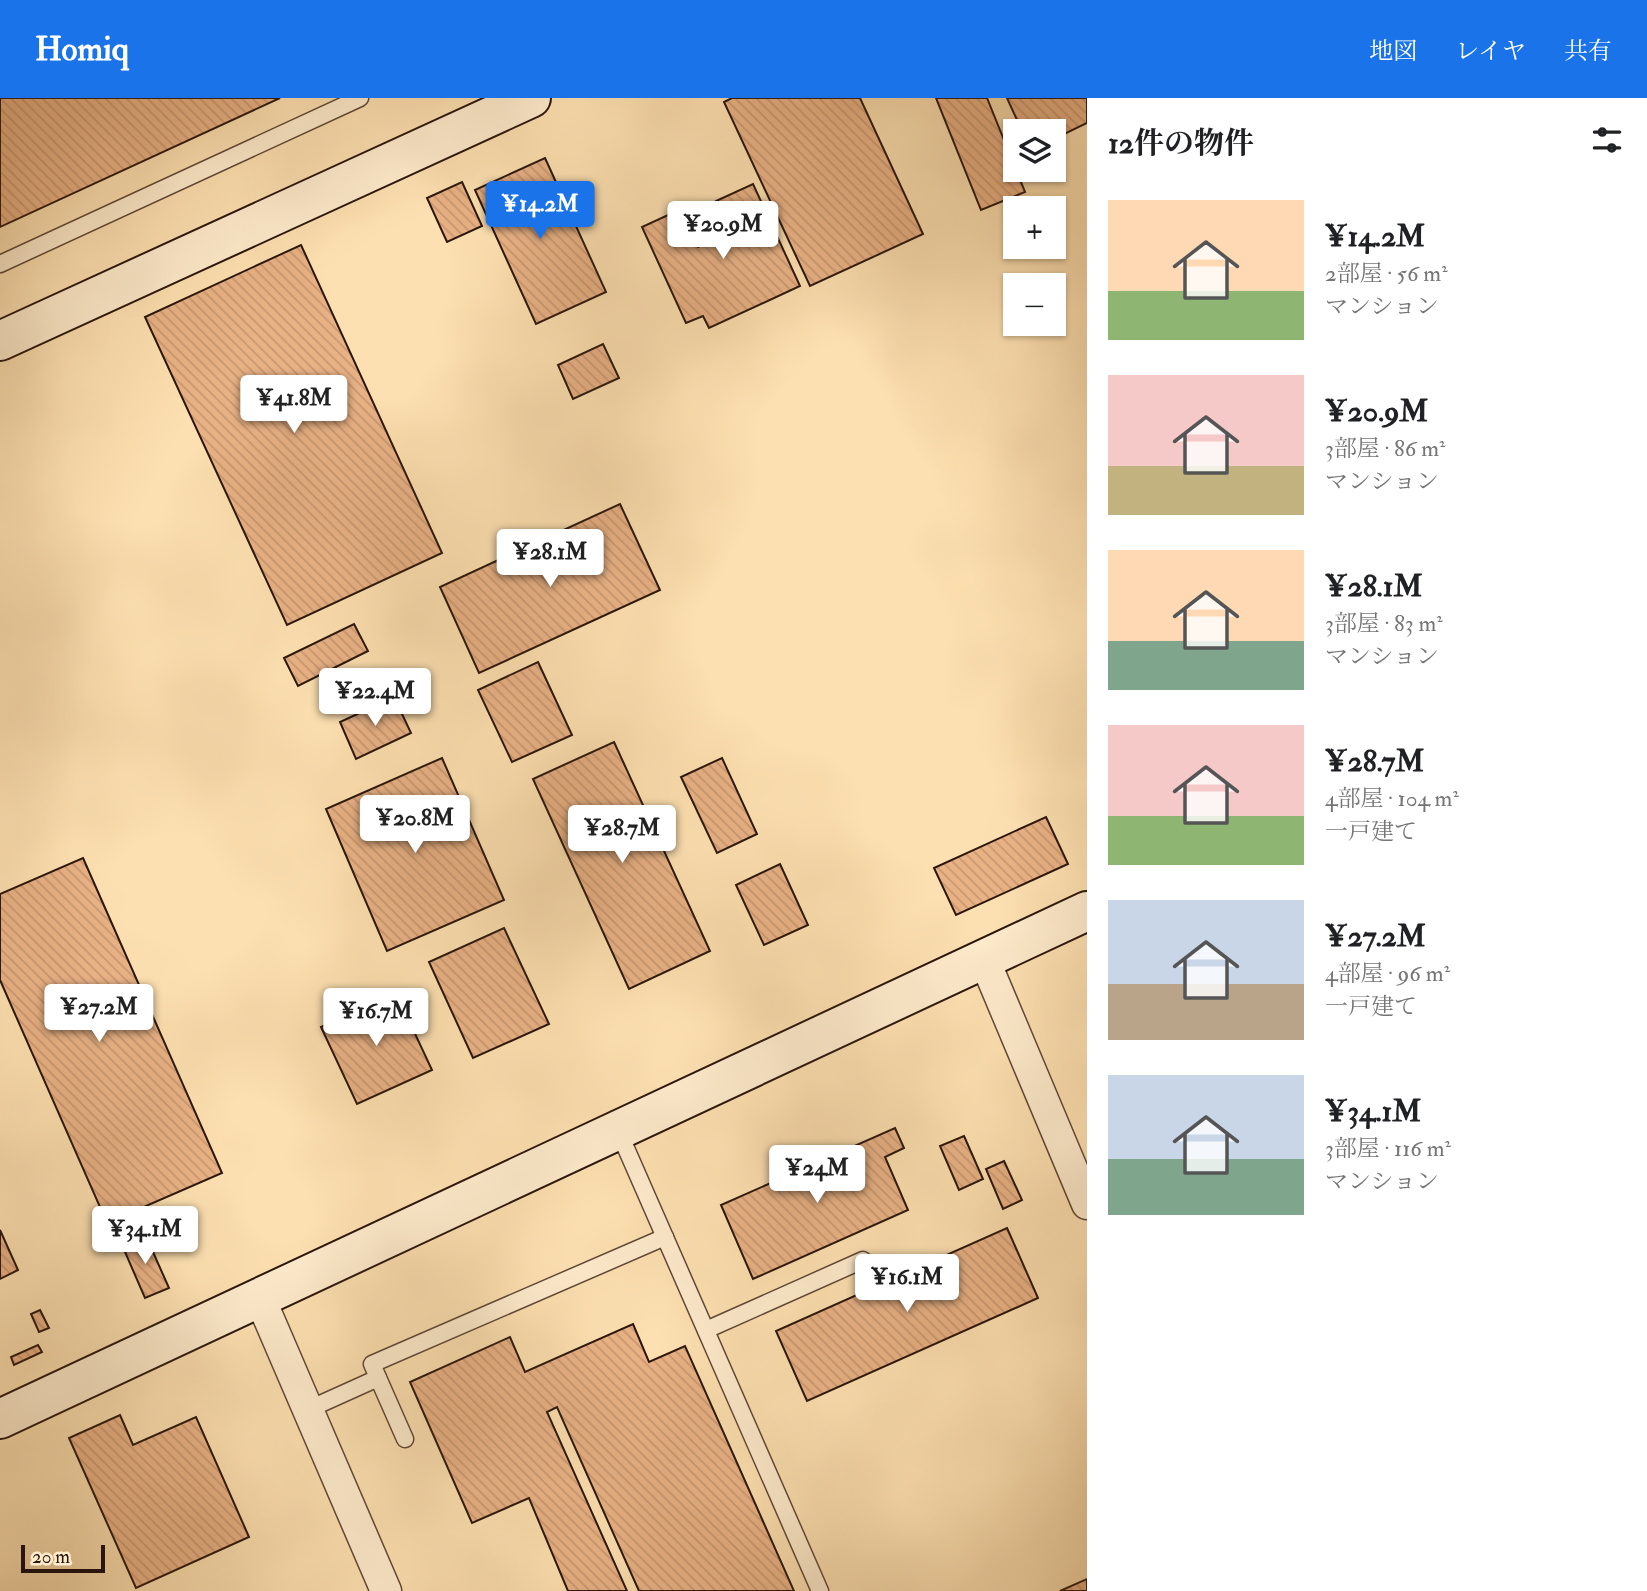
<!DOCTYPE html>
<html lang="ja">
<meta charset="utf-8">
<style>
body{margin:0;font-family:"IM FELL Double Pica","Noto Serif JP",serif;background:#f2f2f2;color:#202124;height:100vh;display:flex;flex-direction:column;font-size:26px;white-space:nowrap}
*{box-sizing:border-box;margin:0}
p{font-size:23px;color:#757577}
.icon{flex:none;width:38px;height:38px;fill:none;stroke:currentColor;stroke-width:2;stroke-linecap:round;stroke-linejoin:round}
.map{position:relative;flex:1;overflow:hidden}
.side{display:flex;flex-direction:column;background:#fff;width:560px}
.side>*{flex:none}
.fabs{position:absolute;left:1003px;top:21px;display:grid;gap:14px}
.fabs a{display:grid;place-items:center;width:63px;height:63px;border-radius:0px;background:#fff;box-shadow:0 2px 5px #0004;font-size:35px}
.scale{position:absolute;left:21px;bottom:18px;width:84px;box-sizing:border-box;padding-left:7px;border:4px solid #2a160d;border-top:0;font-size:19px;line-height:24px;white-space:nowrap;color:#2a160d;-webkit-text-stroke:5px #feebcc;paint-order:stroke}
.price{position:absolute;translate:-50% -60px;padding:0 16px;border-radius:7px;background:#fff;color:#222;font-size:23px;line-height:46px;filter:drop-shadow(0 2px 4px #0008)}
.price::after{content:'';position:absolute;left:50%;top:42px;width:21px;height:16px;margin-left:-10px;background:inherit;clip-path:polygon(0 0,100% 0,50% 100%)}
.price.on{background:#1a73e8;color:#fff}
ul{padding:0;list-style:none}
li{display:flex;align-items:center;gap:21px;height:175px;padding:0 21px}
li span{display:grid;place-items:center;flex:none;width:196px;height:140px;border-radius:0px;color:#555}
li>.icon{margin-inline-start:auto}
span .icon{width:84px;height:84px;fill:#fffc;stroke-width:1}
li b{font-size:30px}
h2{display:flex;justify-content:space-between;align-items:center;height:84px;padding:0 21px;font-size:30px}
header{display:flex;align-items:center;gap:42px;box-sizing:border-box;height:98px;padding:0 35px;background:#1a73e8;color:#fff}
header strong{font-size:33px}
nav{display:flex;gap:38px;margin-inline-start:auto;font-size:24px}
main{display:flex;flex:1;min-height:0}
.map>svg:first-child{display:block}
.building{fill:url(#building-back-hatch);stroke:#2a160d;stroke-width:2}
.lines{fill:none;stroke-linecap:round;stroke-linejoin:round}
.lane-casing{stroke:#5f4836;stroke-width:19}
.street-casing{stroke:#5f4836;stroke-width:33}
.secondary-casing{stroke:#2a160d;stroke-width:42}
.lane{stroke:#feebcc;stroke-width:16}
.street{stroke:#feebcc;stroke-width:30}
.secondary{stroke:#feebcc;stroke-width:38}
</style>
<header>
<strong>Homiq</strong>
<nav><a>地図</a><a>レイヤ</a><a>共有</a></nav>
</header>
<main>
<div class="map">
<svg width="1087" height="1493" viewBox="0 0 1087 1493">
<defs>
<pattern id="building-back-hatch" width="6" height="6" patternUnits="userSpaceOnUse" patternTransform="scale(1.75)"><rect width="6" height="6" fill="#e9b285"/><path d="M-1 5l2 2M0 0l6 6M5-1l2 2" fill="none" stroke="#c89872"/></pattern>
</defs>
<rect width="100%" height="100%" fill="#fde0b1"/>
<filter id="stains"><feTurbulence type="fractalNoise" baseFrequency=".00286" numOctaves="4"/><feColorMatrix values="0 0 0 0 .2 0 0 0 0 .09 0 0 0 0 .02 0 0 0 .5 -.17"/></filter>
<radialGradient id="worn" r=".72"><stop offset=".6" stop-color="#630" stop-opacity="0"/><stop offset="1" stop-color="#630" stop-opacity=".3"/></radialGradient>
<!-- building -->
<g class="building">
<polygon points="0,0 280,0 0,129"/>
<polygon points="732,0 860,0 923,136 810,188 724,4"/>
<polygon points="936,0 987,0 1025,94 981,112"/>
<polygon points="1007,0 1087,0 1087,25 1054,41 1054,33 1022,33"/>
<polygon points="545,60 606,194 536,226 475,92"/>
<polygon points="462,84 482,128 447,144 427,100"/>
<polygon points="753,86 800,188 709,230 703,218 686,225 642,129 681,111 698,149 730,134 716,103"/>
<polygon points="301,147 442,455 287,527 145,219"/>
<polygon points="603,246 619,280 573,301 558,267"/>
<polygon points="620,406 660,492 479,575 440,489"/>
<polygon points="354,526 368,553 298,588 284,560"/>
<polygon points="538,564 572,637 512,664 478,592"/>
<polygon points="394,599 411,635 356,661 340,624"/>
<polygon points="614,644 710,853 629,891 533,681"/>
<polygon points="442,660 504,802 387,853 326,711"/>
<polygon points="722,660 757,736 717,755 681,679"/>
<polygon points="1046,719 1068,766 956,817 934,770"/>
<polygon points="83,760 222,1075 107,1125 0,882 0,796"/>
<polygon points="780,766 808,827 764,847 736,787"/>
<polygon points="504,830 549,926 473,960 429,864"/>
<polygon points="396,895 432,972 357,1006 321,929"/>
<polygon points="895,1030 904,1050 885,1059 908,1112 753,1181 721,1107"/>
<polygon points="964,1038 983,1081 959,1092 940,1048"/>
<polygon points="1004,1063 1022,1102 1003,1111 986,1071"/>
<polygon points="1007,1130 1038,1200 807,1303 776,1233"/>
<polygon points="0,1132 18,1172 0,1181"/>
<polygon points="145,1136 169,1190 145,1200 122,1147"/>
<polygon points="40,1212 49,1230 39,1234 31,1216"/>
<polygon points="633,1226 649,1264 685,1248 794,1493 639,1493 557,1309 547,1314 627,1493 568,1493 529,1400 472,1425 410,1284 510,1239 525,1274"/>
<polygon points="38,1247 42,1254 14,1267 11,1259"/>
<polygon points="120,1317 133,1347 196,1319 249,1439 136,1490 69,1340"/>
<polygon points="1087,1481 1087,1493 1060,1493"/>
</g>
<g class="lines">
<defs>
<g id="lane">
<polyline points="0,166 360,0"/>
<polyline points="618,1032 820,1493"/>
<polyline points="706,1232 863,1162"/>
<polyline points="307,1312 378,1280"/>
<polyline points="405,1341 372,1266 665,1139"/>
</g>
<g id="street">
<polyline points="984,861 1087,1106"/>
<polyline points="259,1198 386,1493"/>
</g>
<g id="secondary">
<polyline points="0,243 531,0"/>
<polyline points="0,1321 1087,813"/>
</g>
</defs>
<!-- lane casing -->
<use href="#lane" class="lane-casing"/>
<!-- street casing -->
<use href="#street" class="street-casing"/>
<!-- secondary casing -->
<use href="#secondary" class="secondary-casing"/>
<!-- lane -->
<use href="#lane" class="lane"/>
<!-- street -->
<use href="#street" class="street"/>
<!-- secondary -->
<use href="#secondary" class="secondary"/>
</g>
<rect width="100%" height="100%" filter="url(#stains)"/>
<rect width="100%" height="100%" fill="url(#worn)"/>
</svg>
<div class="fabs">
<a><svg class="icon" aria-label="layers" viewBox="0 0 24 24"><path d="M12 4l9 5-9 5-9-5zM3 14l9 5 9-5"/></svg></a>
<a>+</a>
<a>−</a>
</div>
<div class="scale">20 m</div>
<b class="price on" style="left:540px;top:143px">¥14.2M</b>
<b class="price" style="left:723px;top:163px">¥20.9M</b>
<b class="price" style="left:294px;top:337px">¥41.8M</b>
<b class="price" style="left:550px;top:491px">¥28.1M</b>
<b class="price" style="left:375px;top:630px">¥22.4M</b>
<b class="price" style="left:415px;top:757px">¥20.8M</b>
<b class="price" style="left:622px;top:767px">¥28.7M</b>
<b class="price" style="left:99px;top:946px">¥27.2M</b>
<b class="price" style="left:376px;top:950px">¥16.7M</b>
<b class="price" style="left:817px;top:1107px">¥24M</b>
<b class="price" style="left:145px;top:1168px">¥34.1M</b>
<b class="price" style="left:907px;top:1216px">¥16.1M</b>
</div>
<section class="side">
<h2>12件の物件<svg class="icon" aria-label="filters" viewBox="0 0 24 24"><path d="M4 7h16M4 17h16"/><circle cx="9" cy="7" r="2"/><circle cx="15" cy="17" r="2"/></svg></h2>
<ul>
<li><span style="background:linear-gradient(#ffd9b3 65%,#8fb573 0)"><svg class="icon" aria-label="home" viewBox="0 0 24 24"><path d="M3 11l9-7 9 7M6 9v11h12V9"/></svg></span><div><b>¥14.2M</b><p>2部屋 · 56 m²</p><p>マンション</p></div></li>
<li><span style="background:linear-gradient(#f6c9c9 65%,#c2b280 0)"><svg class="icon" aria-label="home" viewBox="0 0 24 24"><path d="M3 11l9-7 9 7M6 9v11h12V9"/></svg></span><div><b>¥20.9M</b><p>3部屋 · 86 m²</p><p>マンション</p></div></li>
<li><span style="background:linear-gradient(#ffd9b3 65%,#7fa58c 0)"><svg class="icon" aria-label="home" viewBox="0 0 24 24"><path d="M3 11l9-7 9 7M6 9v11h12V9"/></svg></span><div><b>¥28.1M</b><p>3部屋 · 83 m²</p><p>マンション</p></div></li>
<li><span style="background:linear-gradient(#f6c9c9 65%,#8fb573 0)"><svg class="icon" aria-label="home" viewBox="0 0 24 24"><path d="M3 11l9-7 9 7M6 9v11h12V9"/></svg></span><div><b>¥28.7M</b><p>4部屋 · 104 m²</p><p>一戸建て</p></div></li>
<li><span style="background:linear-gradient(#c9d6e8 60%,#b9a48a 0)"><svg class="icon" aria-label="home" viewBox="0 0 24 24"><path d="M3 11l9-7 9 7M6 9v11h12V9"/></svg></span><div><b>¥27.2M</b><p>4部屋 · 96 m²</p><p>一戸建て</p></div></li>
<li><span style="background:linear-gradient(#c9d6e8 60%,#7fa58c 0)"><svg class="icon" aria-label="home" viewBox="0 0 24 24"><path d="M3 11l9-7 9 7M6 9v11h12V9"/></svg></span><div><b>¥34.1M</b><p>3部屋 · 116 m²</p><p>マンション</p></div></li>
</ul>
</section>
</main>
